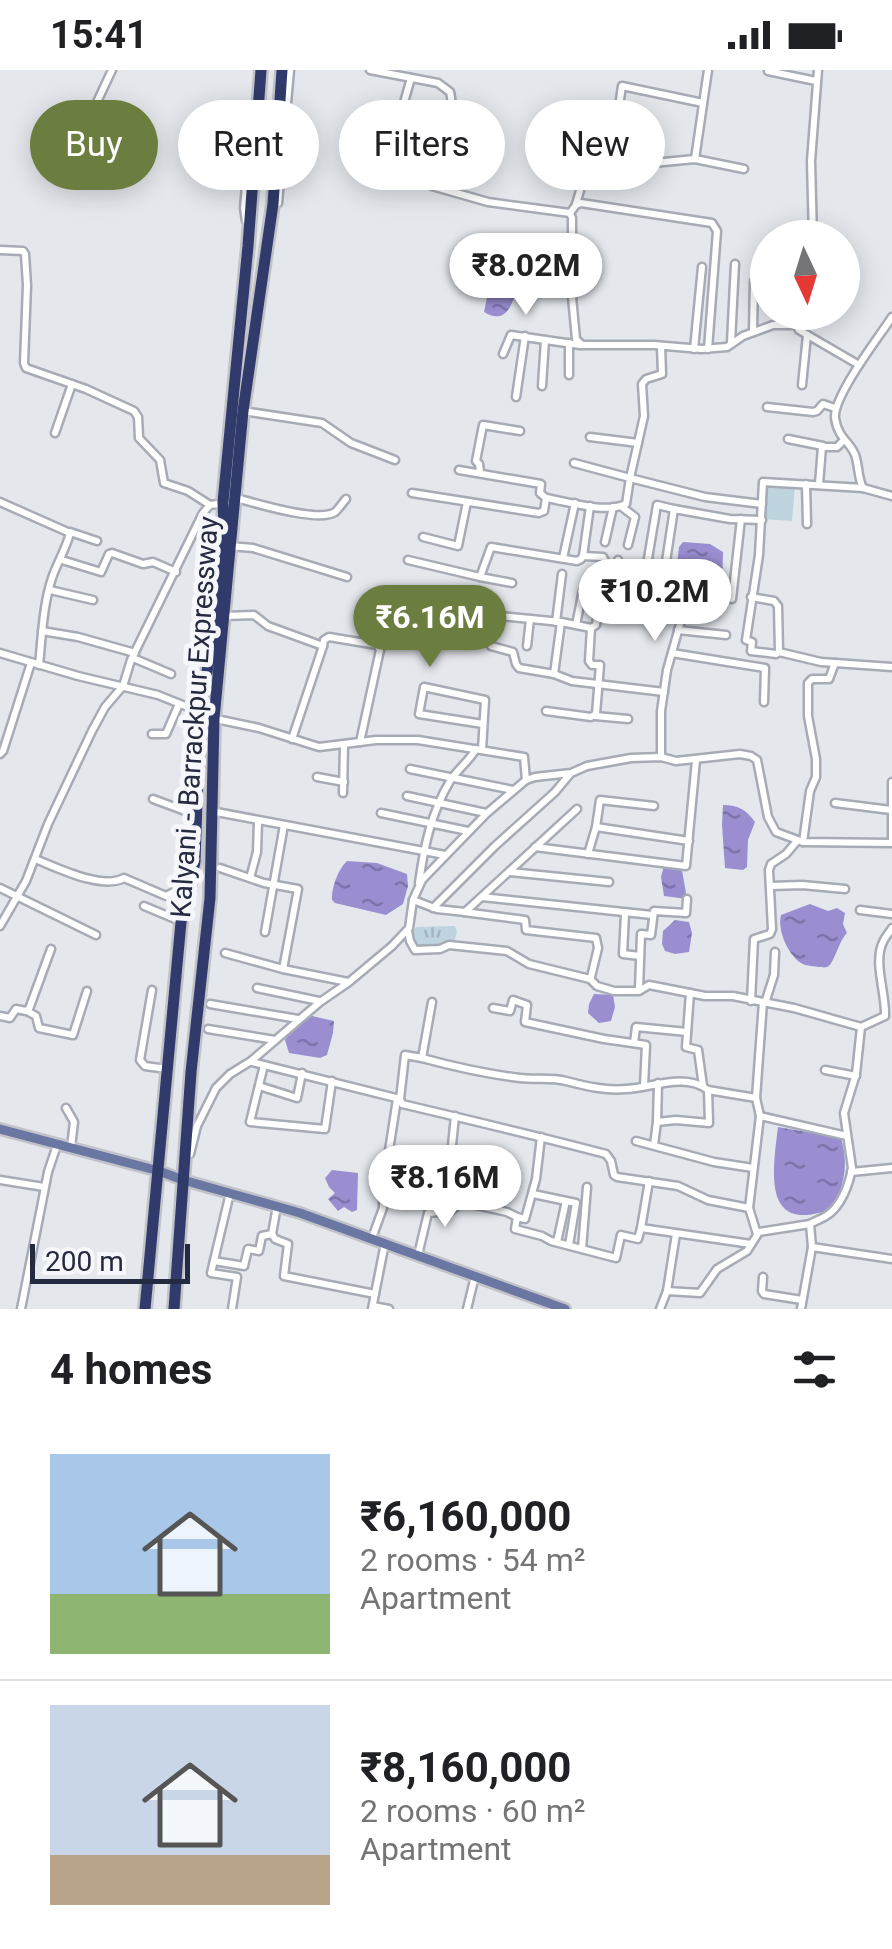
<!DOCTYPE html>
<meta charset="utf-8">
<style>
body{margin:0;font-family:Roboto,sans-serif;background:#f2f2f2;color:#202124;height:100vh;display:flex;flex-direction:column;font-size:38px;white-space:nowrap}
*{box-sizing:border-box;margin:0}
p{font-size:32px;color:#757577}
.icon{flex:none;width:55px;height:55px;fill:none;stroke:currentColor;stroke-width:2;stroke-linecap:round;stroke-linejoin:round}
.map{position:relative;height:1239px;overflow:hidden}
.details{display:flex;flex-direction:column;background:#fff;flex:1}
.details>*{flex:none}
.hud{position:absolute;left:30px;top:30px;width:832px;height:90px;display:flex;gap:20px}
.needle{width:65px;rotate:176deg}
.tools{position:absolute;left:750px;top:150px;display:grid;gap:20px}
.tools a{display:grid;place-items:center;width:110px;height:110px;border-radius:50%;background:#fff;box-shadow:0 5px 25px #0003;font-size:50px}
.scale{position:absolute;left:30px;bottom:25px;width:160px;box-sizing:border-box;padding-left:10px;border:5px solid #242a3f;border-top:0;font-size:28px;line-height:35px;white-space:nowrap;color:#242a3f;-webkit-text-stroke:8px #f5f7fa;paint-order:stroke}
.price{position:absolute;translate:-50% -85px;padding:0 22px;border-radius:35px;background:#fff;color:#222;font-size:32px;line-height:65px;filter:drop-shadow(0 2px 5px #0008)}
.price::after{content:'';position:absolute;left:50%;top:60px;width:30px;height:22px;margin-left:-15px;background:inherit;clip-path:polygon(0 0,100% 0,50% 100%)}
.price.current{background:#6c7e3f;color:#fff}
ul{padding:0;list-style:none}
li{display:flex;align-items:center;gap:30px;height:250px;padding:0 50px}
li+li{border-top:2px solid #e0e0e0}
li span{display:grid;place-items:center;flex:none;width:280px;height:200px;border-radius:0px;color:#555}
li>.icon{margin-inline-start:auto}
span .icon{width:120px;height:120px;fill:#fffc;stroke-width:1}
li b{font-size:42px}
h2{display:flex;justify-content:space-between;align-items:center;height:120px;padding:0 50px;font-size:42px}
.chip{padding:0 35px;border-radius:45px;background:#fff;box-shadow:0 5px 25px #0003;font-size:35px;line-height:90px}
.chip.current{background:#6c7e3f;color:#fff}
.status{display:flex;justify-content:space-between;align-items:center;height:70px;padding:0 50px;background:#fff;direction:ltr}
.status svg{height:28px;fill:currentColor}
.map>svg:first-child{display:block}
.grass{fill:url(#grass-tufts)}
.park{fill:#bed4de}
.water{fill:url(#water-ripples)}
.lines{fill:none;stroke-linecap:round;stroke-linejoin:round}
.minor-casing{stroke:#a7abb5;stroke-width:11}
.major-casing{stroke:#c2c3c9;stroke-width:14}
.highway-casing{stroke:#c2c3c9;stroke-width:16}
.minor{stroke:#fff;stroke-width:6}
.major{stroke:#6a77a2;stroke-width:9}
.highway{stroke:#303b6b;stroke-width:11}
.labels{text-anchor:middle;stroke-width:10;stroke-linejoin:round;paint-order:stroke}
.street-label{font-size:28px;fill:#242a3f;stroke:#f5f7fa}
</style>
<div class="status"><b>15:41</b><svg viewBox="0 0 49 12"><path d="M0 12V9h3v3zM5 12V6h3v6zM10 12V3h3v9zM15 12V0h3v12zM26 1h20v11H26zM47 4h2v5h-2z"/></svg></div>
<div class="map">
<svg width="892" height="1239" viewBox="0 0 892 1239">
<defs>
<pattern id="grass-tufts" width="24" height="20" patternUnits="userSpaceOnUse" patternTransform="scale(2.5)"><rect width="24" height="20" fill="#bed4de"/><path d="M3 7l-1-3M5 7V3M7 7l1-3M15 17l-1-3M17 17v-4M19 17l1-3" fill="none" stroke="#a3b6c0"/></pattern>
<pattern id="water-ripples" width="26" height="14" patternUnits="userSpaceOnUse" patternTransform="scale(2.5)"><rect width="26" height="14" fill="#9a8ed1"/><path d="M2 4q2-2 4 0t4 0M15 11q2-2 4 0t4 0" fill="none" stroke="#7d74ab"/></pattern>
</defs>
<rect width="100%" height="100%" fill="#e4e8ed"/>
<!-- grass -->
<polygon class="grass" points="455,856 457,861 454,874 439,878 417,878 413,870 413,860 417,857"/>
<!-- park -->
<polygon class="park" points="764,411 795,416 792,451 763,449"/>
<!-- water -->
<g class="water">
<path d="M 495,217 L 516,222 C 511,239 503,254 484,242 L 489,218 Z"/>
<polygon points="683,472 710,474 723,482 722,518 717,547 685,546 672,540 679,477"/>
<path d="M 723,735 C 739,735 746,740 755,752 L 748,770 L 747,797 L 743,800 L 725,798 L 722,755 Z"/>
<path d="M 347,791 L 377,793 L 407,804 L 408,816 L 403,834 L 386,845 L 335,833 L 332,830 C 331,819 338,799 347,791 Z"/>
<polygon points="664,796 677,797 682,800 687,829 664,826 661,807"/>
<path d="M 810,834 L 828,841 L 837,838 L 845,843 L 843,854 L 847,863 C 838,872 834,895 827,897 C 824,898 822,897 819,897 C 816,896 806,896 803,894 C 788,887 777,859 781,845 Z"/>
<polygon points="675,850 689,852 692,863 689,882 675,884 665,881 662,874 663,861"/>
<polygon points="594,924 613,925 615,937 611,951 599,953 588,943 589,934"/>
<polygon points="312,946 334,951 333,963 327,985 320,988 289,983 285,970 291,962"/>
<path d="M 778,1057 L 841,1068 C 849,1097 844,1111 834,1138 C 763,1166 772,1105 778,1057 Z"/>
<polygon points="332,1100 358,1103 357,1140 352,1142 344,1137 338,1141 328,1129 335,1123 329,1117 325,1108"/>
</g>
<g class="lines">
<defs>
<g id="minor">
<path d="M 370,0 L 438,13 L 450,22 C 457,48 436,80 425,104 L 428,113 L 432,116 L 488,132 L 570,143 L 572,148 L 572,227 L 576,269 L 582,275 L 654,275 L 701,279 L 727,277 L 743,266 L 773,255 L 796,255"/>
<polyline points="768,1 816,11"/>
<polyline points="97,32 112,0"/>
<polyline points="403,36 411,8"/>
<polyline points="695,89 708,0"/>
<polyline points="611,90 622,16 703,33"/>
<polyline points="278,133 290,0"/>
<polyline points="576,134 584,107 592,97 600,92 611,90 653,93 695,89 744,99"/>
<polyline points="570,143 576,135 581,133 712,153 717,161 708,279"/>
<polyline points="246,151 244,138 252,49"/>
<polyline points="813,168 811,91 818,0"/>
<polyline points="0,180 23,181 25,184 27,215 24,293 26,298 86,319 134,341 138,347 139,368 160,390 164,413 188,421 210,435"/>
<polyline points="796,242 794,251 799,260 859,295"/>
<polyline points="753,262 754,211"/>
<polyline points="731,272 735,194"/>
<polyline points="694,279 702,197"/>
<polyline points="503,284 511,265 580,275"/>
<polyline points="569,305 569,273"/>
<polyline points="802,315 807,265"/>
<polyline points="542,316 545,270"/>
<polyline points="516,327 525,266"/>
<polyline points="767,337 813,342 817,341 823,334 835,338"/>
<polyline points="243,341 322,353 351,373 395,390"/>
<polyline points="55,363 72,314"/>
<polyline points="590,367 638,373"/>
<polyline points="788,369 823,376"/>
<polyline points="574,393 630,408 644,346 642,314 646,309 662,304 661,276"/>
<path d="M 459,400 L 541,414 L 540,423 L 546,428 C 570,432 604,444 626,434 L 630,408 L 705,427 L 762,434"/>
<polyline points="480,402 479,394 476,391 483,355 520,361"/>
<polyline points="806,414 807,454"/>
<polyline points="819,414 822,377 837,377 843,371"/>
<path d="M 863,418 C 858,408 859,399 856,388 C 853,373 838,370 835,348 C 833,326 879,267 892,247"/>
<polyline points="412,423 539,443 544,441 546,428"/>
<path d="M 236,428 C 255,433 319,453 335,442 C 337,441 344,431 346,429"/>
<path d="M 0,432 L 70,463 C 66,479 57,493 52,508 C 43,535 42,566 39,595"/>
<polyline points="622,437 635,447 628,475"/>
<polyline points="70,462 97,471"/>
<polyline points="423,467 458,476 467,432"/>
<polyline points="605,472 613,437"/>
<polyline points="229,476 253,478 347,507"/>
<polyline points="583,486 590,436"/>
<polyline points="563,488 575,433"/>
<polyline points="62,490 101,502 109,484 112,483 143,494 153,492 176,502"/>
<polyline points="408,490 480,507 491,477 577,491 581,489 583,486 603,487 605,491 596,555 591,558"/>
<polyline points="480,507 512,513"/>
<polyline points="602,511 614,511 618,490"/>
<polyline points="50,520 93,530"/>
<polyline points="751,527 774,531 778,536 779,582 821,592 892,597"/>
<polyline points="732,529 741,449"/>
<polyline points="658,544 639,542 657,435 674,439"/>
<polyline points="490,545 561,552"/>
<polyline points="224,546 254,545 268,556 323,576 292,669"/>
<polyline points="556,552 562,504"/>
<polyline points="576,555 583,520"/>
<polyline points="678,560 726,565"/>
<polyline points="42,561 78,567 135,583"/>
<polyline points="378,575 383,574 386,561 391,558 399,542"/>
<polyline points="323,576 324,570 329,567 377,575 380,580 360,672"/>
<polyline points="491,576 513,582 516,594 519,598 554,604 572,611 664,622"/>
<polyline points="527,576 530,549"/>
<polyline points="779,582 776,584 751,581 752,572 746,570 759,485 763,412 863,418 892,426"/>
<polyline points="0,583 78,606 158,625 200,642"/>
<polyline points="672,583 765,598 764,632"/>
<polyline points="133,588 171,604"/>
<polyline points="546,641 591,647 596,644 600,595 592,595 589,591 591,558 561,552 554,604"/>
<polyline points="595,646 628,649"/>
<polyline points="216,649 259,658 319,677 376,670 418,670 524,687 526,710 535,707 571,703 587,696 631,688 661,687 676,691 740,684 751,686 757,690 768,747 776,762 803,772 892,773"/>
<polyline points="152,664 166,664 179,634"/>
<polyline points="482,680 485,630 424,617 419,644 483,654"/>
<polyline points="0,684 3,681 31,593"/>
<polyline points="661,687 661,641 667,600 682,547 658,544 674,439 730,449 762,450"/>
<polyline points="410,699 513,720"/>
<polyline points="317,707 344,712"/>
<polyline points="892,712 892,771"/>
<polyline points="343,723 344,675"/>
<polyline points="407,726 486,743"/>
<polyline points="153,729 196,745"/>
<polyline points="835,733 891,740"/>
<polyline points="211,741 445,785"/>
<polyline points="381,743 468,761"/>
<polyline points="596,757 689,771"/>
<polyline points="803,772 810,721 816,707 816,689 808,646 808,613 812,609 829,609 835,593"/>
<polyline points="535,777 686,796 696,690"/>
<polyline points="588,784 596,757 600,730 654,736"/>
<path d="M 35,789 C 58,798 102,820 124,808 L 166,826 L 190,814"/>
<polyline points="220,798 264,813 298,819 283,899"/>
<polyline points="510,802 609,812"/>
<polyline points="250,808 257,782 258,751"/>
<path d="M 419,813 C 424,777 431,743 450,711 C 458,699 469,691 476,679"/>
<polyline points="771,816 802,815 845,819"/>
<polyline points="0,818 96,865"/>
<polyline points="482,827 652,845"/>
<polyline points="413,830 437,839 465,842 577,739"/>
<polyline points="144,836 180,851"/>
<polyline points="433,838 495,776 555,722 570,704"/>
<polyline points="860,840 892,844"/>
<polyline points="625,844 623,884 640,886"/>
<polyline points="0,856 26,811 48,754 92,661 105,637 123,616 131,590 203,443 210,435 226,433"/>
<polyline points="408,861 410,871 415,880 440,879 449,875 507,881 529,894 590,909 591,907 598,878 596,868 526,860 525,850 464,842"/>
<polyline points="265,862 284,755"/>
<polyline points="225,883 283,899 348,912"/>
<polyline points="590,909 597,916 614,921 639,921 649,915 705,926 733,926 763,932"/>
<polyline points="257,918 319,931"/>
<polyline points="639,919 641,864 651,865 654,841 686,843 687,829"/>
<polyline points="152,920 140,990 145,996 167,999"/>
<polyline points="690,923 686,977 698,980 703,1016"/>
<polyline points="751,931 754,869 770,864 772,859 769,800 771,794 786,784 797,771"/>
<polyline points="765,933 774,905 775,882"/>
<polyline points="210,934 298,949"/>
<polyline points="493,938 510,941 513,930 527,935 525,952 604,969 646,975 644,1016"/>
<polyline points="27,941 36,946 39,958 73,965 87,921"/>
<polyline points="0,946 10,948 16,939 26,941 29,939 51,879"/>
<polyline points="208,959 275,970"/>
<polyline points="634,973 636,957 687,962"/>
<path d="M 422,988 C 455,997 487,1004 520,1008 C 535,1010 551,1007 566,1011 C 586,1016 605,1021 626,1019 C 651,1018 685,1002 708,1020 L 756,1028"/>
<polyline points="252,992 400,1029 405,985 422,988 432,932"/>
<polyline points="264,995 250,1052 325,1059 332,1011"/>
<polyline points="825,1000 856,1006"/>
<polyline points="658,1013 657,1052 676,1050 709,1053 708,1020"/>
<polyline points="259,1016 297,1028 302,1003"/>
<path d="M 400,1029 L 402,1034 C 470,1050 538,1066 606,1084 L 611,1091 L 614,1105 L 617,1107 L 678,1116 L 708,1130 L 749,1138 L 757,1164"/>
<polyline points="66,1038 74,1052 71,1077"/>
<polyline points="455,1046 451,1085 466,1087 462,1132 507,1142 517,1147"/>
<polyline points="760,1046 847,1066"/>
<polyline points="541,1067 536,1109 525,1149 517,1147 515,1159 542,1166 551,1171 616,1188 621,1165 638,1169 641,1158"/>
<polyline points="636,1071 714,1092 753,1098"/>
<polyline points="654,1075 657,1052"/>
<polyline points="190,1084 197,1056 216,1018 230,1004 251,991 320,932 349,912 392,876 409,858 413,830 422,810 487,743 526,710"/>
<polyline points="388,1087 397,1029"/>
<polyline points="851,1102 892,1098"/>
<polyline points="0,1110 44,1117"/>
<polyline points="649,1111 641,1158 751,1174"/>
<polyline points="230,1123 211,1203 237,1207 232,1239"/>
<polyline points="533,1124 576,1133 569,1175"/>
<polyline points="749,1138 760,1046 756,1028 763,932 794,938 861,957"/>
<polyline points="272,1164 275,1169 288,1174 284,1206 375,1224"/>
<polyline points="372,1168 383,1138 383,1104"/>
<polyline points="557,1172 566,1131"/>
<polyline points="812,1177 892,1189"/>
<polyline points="582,1179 587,1117"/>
<polyline points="418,1185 428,1143 450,1141 462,1132"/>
<polyline points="214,1191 244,1196 248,1179 259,1181 262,1166 272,1164 277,1136"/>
<polyline points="763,1207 762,1221 764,1224 802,1230"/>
<polyline points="667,1221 676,1164"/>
<polyline points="373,1236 389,1239"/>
<polyline points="21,1239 48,1102 57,1075"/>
<polyline points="372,1239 385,1173"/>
<polyline points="467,1239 475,1206"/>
<polyline points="660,1239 667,1221 700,1223 717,1199 747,1181 759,1162 810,1154"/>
<path d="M 801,1239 L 812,1177 L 810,1154 C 815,1151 821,1149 826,1146 C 841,1137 849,1115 852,1098 L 844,1043 L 856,1004 L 861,957 L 885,946 C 886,923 873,892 883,872 C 885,867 889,863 892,858"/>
</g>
<polyline id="major" points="0,1059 159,1101 183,1110 300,1143 565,1239"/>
<g id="highway">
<polyline points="145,1239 181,852 195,792 200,642 211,579 224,456 223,432 248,176 261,0"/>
<polyline points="174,1239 191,1002 210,828 214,649 243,341 273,134 282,0"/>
</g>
</defs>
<!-- minor casing -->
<use href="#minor" class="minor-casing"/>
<!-- major casing -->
<use href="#major" class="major-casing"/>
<!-- highway casing -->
<use href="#highway" class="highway-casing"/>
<!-- minor -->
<use href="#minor" class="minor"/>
<!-- major -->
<use href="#major" class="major"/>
<!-- highway -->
<use href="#highway" class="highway"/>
</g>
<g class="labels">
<!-- street labels -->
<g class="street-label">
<text transform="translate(194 647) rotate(-86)" y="10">Kalyani - Barrackpur Expressway</text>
</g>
</g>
</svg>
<div class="tools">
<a><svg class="needle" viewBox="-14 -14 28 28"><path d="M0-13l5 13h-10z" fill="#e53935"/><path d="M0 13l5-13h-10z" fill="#757577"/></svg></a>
</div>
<div class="scale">200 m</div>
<b class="price" style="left:526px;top:248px">₹8.02M</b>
<b class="price" style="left:655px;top:574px">₹10.2M</b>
<b class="price current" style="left:430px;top:600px">₹6.16M</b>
<b class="price" style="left:445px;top:1160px">₹8.16M</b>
<div class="hud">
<a class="chip current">Buy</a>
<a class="chip">Rent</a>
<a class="chip">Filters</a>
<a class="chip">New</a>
</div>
</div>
<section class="details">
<h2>4 homes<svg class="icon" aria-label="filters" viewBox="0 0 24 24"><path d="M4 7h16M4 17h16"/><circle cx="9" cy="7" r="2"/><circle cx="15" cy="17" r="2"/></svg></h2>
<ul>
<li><span style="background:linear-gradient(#a9c7e8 70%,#8fb573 0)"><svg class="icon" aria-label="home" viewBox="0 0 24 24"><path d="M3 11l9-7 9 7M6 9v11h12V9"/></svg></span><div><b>₹6,160,000</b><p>2 rooms · 54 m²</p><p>Apartment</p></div></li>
<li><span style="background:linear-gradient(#c9d6e8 75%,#b9a48a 0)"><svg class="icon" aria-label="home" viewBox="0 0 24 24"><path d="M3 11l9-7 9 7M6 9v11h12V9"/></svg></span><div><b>₹8,160,000</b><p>2 rooms · 60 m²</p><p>Apartment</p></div></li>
</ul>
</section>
